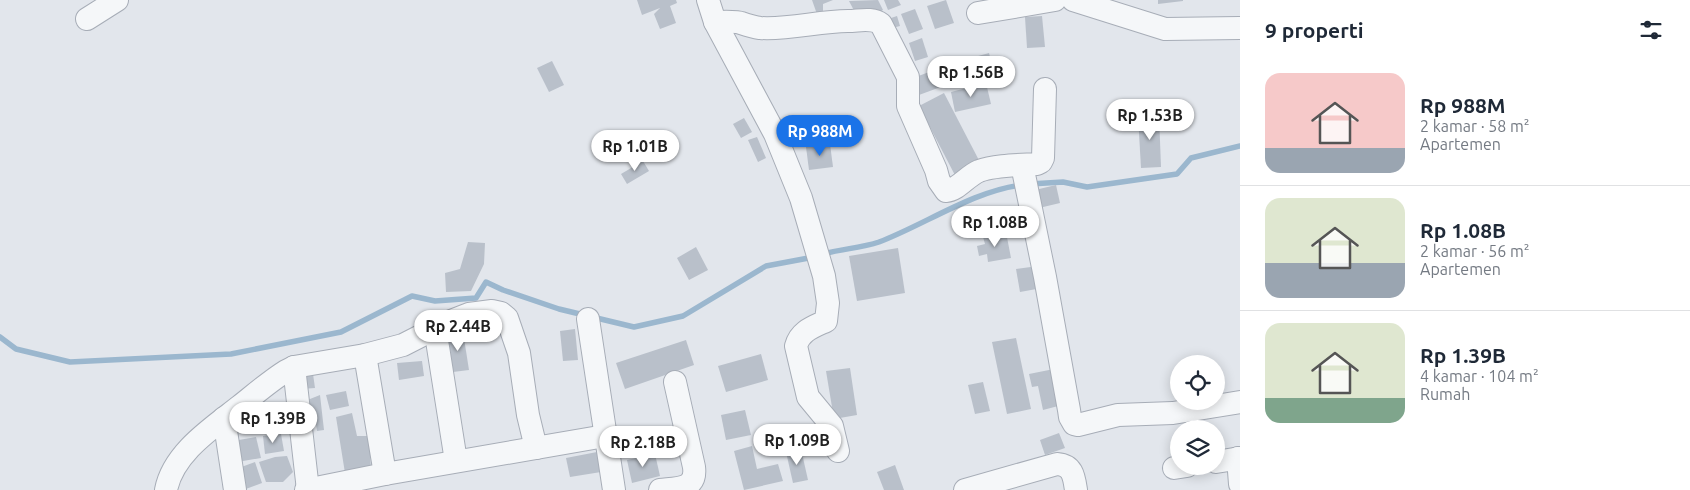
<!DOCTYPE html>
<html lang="id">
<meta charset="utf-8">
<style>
body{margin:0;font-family:Ubuntu,sans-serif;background:#f6f6f7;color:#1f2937;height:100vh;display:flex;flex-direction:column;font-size:19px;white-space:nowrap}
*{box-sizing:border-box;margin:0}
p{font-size:16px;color:#747a83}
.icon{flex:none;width:28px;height:28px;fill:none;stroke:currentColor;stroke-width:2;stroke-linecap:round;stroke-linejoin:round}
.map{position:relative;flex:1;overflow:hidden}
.side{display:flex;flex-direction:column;background:#fff;width:450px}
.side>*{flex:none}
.tools{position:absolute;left:1170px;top:355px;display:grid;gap:10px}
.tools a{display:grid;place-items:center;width:55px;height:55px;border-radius:50%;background:#fff;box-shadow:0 2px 12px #0003;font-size:25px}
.price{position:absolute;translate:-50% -42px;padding:0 11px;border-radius:18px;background:#fff;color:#222;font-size:16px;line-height:32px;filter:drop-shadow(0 1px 2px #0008)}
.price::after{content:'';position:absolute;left:50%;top:30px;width:15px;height:11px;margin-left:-8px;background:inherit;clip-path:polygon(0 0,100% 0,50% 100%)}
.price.on{background:#1a73e8;color:#fff}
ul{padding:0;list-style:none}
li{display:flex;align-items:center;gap:15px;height:125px;padding:0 25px}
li+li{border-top:1px solid #e0e1e3}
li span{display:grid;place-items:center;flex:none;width:140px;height:100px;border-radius:15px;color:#555}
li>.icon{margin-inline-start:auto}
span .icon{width:60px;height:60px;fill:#fffc;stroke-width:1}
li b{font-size:21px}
h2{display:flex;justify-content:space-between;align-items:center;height:60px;padding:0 25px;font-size:21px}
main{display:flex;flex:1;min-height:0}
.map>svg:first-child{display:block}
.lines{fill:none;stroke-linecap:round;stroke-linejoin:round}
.stream{stroke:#9bb7ce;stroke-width:5.5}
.building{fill:#b9c0ca}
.street-casing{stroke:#a7adb7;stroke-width:24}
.street{stroke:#f5f7f9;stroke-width:22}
</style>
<main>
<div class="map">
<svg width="1240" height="490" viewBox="0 0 1240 490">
<rect width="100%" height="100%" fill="#e2e6ec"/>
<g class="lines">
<!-- stream -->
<g class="stream">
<polyline points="1030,184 1063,182 1087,187 1177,174 1191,158 1240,146"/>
<path d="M 823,254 C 841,249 861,248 879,242 C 924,225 973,191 1021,185"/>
<polyline points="0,337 16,349 70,362 231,354 341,332 412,296 435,301 476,298 486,282 503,290 559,309 634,327 683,316 766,266 814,257"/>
</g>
</g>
<!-- building -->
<g class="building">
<polygon points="637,0 676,0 677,3 670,6 676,23 660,29 654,14 660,8 642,15"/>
<polygon points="812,0 833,0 823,4 823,14 818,17"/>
<polygon points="878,0 883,10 871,17 858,18 849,1"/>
<polygon points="884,0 898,0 901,5 888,10"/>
<polygon points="946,0 954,23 935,29 927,6"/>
<polygon points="1158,0 1183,0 1183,1 1158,4"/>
<polygon points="915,9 923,29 909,34 901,14"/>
<polygon points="897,16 900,26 888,29 885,20"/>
<polygon points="1042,16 1045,47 1027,48 1025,17"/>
<polygon points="922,38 928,57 915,61 909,43"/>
<polygon points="989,53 994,73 976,77 971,58"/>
<polygon points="552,61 564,85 549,92 537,68"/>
<polygon points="940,68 946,85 919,95 913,78"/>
<polygon points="986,83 991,104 955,112 951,92"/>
<polygon points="944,93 983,168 958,181 919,106"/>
<polygon points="1159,115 1161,167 1141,168 1138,116"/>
<polygon points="744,118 752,132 741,138 733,124"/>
<polygon points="757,137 766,158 758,162 748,140"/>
<polygon points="830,144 833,167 809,170 806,147"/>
<polygon points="643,161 649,171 627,184 621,174"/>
<polygon points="1056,185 1060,203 1039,208 1035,190"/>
<polygon points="1006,232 1011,258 988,262 987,254 979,256 977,246 985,244 983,237"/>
<polygon points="468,242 485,243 484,264 471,291 446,292 445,273 460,269"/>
<polygon points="696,247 708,270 689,280 677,258"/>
<polygon points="898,248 905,293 857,301 849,256"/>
<polygon points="1038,266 1042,288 1020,292 1016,269"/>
<polygon points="575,329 578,360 563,361 560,331"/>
<polygon points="463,332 469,370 453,372 448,334"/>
<polygon points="1016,338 1031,409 1007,414 992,342"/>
<polygon points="686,340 694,365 625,389 616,363"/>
<polygon points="761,354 768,380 726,392 718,366"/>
<polygon points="422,361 424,376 399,380 397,363"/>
<polygon points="312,367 315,388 301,389 298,369"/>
<polygon points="850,368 857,415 834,419 826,371"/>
<polygon points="1054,369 1062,405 1043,410 1038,386 1032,387 1029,374"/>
<polygon points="983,382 990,411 975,414 968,385"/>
<polygon points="346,391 349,406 330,410 326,395"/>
<polygon points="320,395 324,430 317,431 314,410 306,411 305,401"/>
<polygon points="269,402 275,422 238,433 232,412"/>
<polygon points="745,410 751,435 726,440 721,415"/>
<polygon points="352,413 357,436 369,436 371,469 345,473 336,417"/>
<polygon points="1059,433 1065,448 1045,455 1040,440"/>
<polygon points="281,434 284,451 265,454 263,436"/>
<polygon points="256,437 261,458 237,462 233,441"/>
<polygon points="752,446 757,469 778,464 783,481 744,490 734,451"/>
<polygon points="801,449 808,480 793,483 786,452"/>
<polygon points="597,452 601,472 570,477 566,458"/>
<polygon points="655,454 660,476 632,483 627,460"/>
<polygon points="287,456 293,472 283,482 266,482 259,462 275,457"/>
<polygon points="255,462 262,483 243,490 236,469"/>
<polygon points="895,465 904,490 884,490 877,472"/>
</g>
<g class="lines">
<defs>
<g id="street">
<path d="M 708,0 L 715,22 L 775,134 L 801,198 L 824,276 L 828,303 L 826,321 C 813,327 800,331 796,346 L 808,397 L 832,426 L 838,451"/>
<polyline points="1073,0 1165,29 1240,28"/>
<polyline points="978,13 1055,0"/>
<polyline points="87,19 117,0"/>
<path d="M 715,22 C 721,22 736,21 741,23 C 747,25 753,27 760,28 C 789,30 819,21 848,21 C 859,21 872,17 881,24 L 908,77 L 908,106 L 936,170 L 939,181 L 946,191 C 958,190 967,176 979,171 C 995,165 1020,165 1037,164 L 1041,162 L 1043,158 L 1045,89"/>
<polyline points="1022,165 1045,277 1069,410 1070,417 1074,424 1078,425 1118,415 1173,413 1240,402"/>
<polyline points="588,319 614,490"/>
<polyline points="435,328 456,461"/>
<polyline points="365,355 385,474"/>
<polyline points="294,367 308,490"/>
<polyline points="224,418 235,490"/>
<polyline points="1238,458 1240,484"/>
<polyline points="1216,462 1240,458"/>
<polyline points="1174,468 1187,466"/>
<path d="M 166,490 C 173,453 212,428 240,406 C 255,394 270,381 286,371 L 294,367 L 365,355 L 403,345 L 446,323 L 469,314 L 492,311 L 501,313 L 507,318 L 519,353 L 528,415 L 536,448"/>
<polyline points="306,490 385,474 605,436"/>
<path d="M 660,490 C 677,488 697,490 694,467 L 675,382"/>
<path d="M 965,490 L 1057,464 C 1073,465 1074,477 1076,490"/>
</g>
</defs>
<!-- street casing -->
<use href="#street" class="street-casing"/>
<!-- street -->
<use href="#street" class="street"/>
</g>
</svg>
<div class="tools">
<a><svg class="icon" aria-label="locate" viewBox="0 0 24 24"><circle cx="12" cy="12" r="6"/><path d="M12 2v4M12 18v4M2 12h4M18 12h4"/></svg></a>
<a><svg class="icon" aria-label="layers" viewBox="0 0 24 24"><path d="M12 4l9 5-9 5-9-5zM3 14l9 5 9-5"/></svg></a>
</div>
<b class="price" style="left:971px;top:98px">Rp 1.56B</b>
<b class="price" style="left:1150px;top:141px">Rp 1.53B</b>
<b class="price on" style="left:820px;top:157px">Rp 988M</b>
<b class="price" style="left:635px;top:172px">Rp 1.01B</b>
<b class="price" style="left:995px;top:248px">Rp 1.08B</b>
<b class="price" style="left:458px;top:352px">Rp 2.44B</b>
<b class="price" style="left:273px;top:444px">Rp 1.39B</b>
<b class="price" style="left:797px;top:466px">Rp 1.09B</b>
<b class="price" style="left:643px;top:468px">Rp 2.18B</b>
</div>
<section class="side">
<h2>9 properti<svg class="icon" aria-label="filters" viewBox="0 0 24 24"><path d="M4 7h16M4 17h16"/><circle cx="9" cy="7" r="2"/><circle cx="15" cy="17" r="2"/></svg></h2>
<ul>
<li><span style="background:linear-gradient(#f6c9c9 75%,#9aa5b1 0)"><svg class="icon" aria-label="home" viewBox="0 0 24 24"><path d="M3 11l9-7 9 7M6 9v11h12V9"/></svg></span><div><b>Rp 988M</b><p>2 kamar · 58 m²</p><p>Apartemen</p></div></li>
<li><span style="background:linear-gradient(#dfe7d0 65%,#9aa5b1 0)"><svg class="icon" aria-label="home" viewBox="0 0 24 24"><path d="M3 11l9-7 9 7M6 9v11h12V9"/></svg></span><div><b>Rp 1.08B</b><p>2 kamar · 56 m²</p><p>Apartemen</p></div></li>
<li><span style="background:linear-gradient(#dfe7d0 75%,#7fa58c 0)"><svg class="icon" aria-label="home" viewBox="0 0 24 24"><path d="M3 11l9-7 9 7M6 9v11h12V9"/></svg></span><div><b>Rp 1.39B</b><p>4 kamar · 104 m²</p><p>Rumah</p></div></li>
</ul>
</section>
</main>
